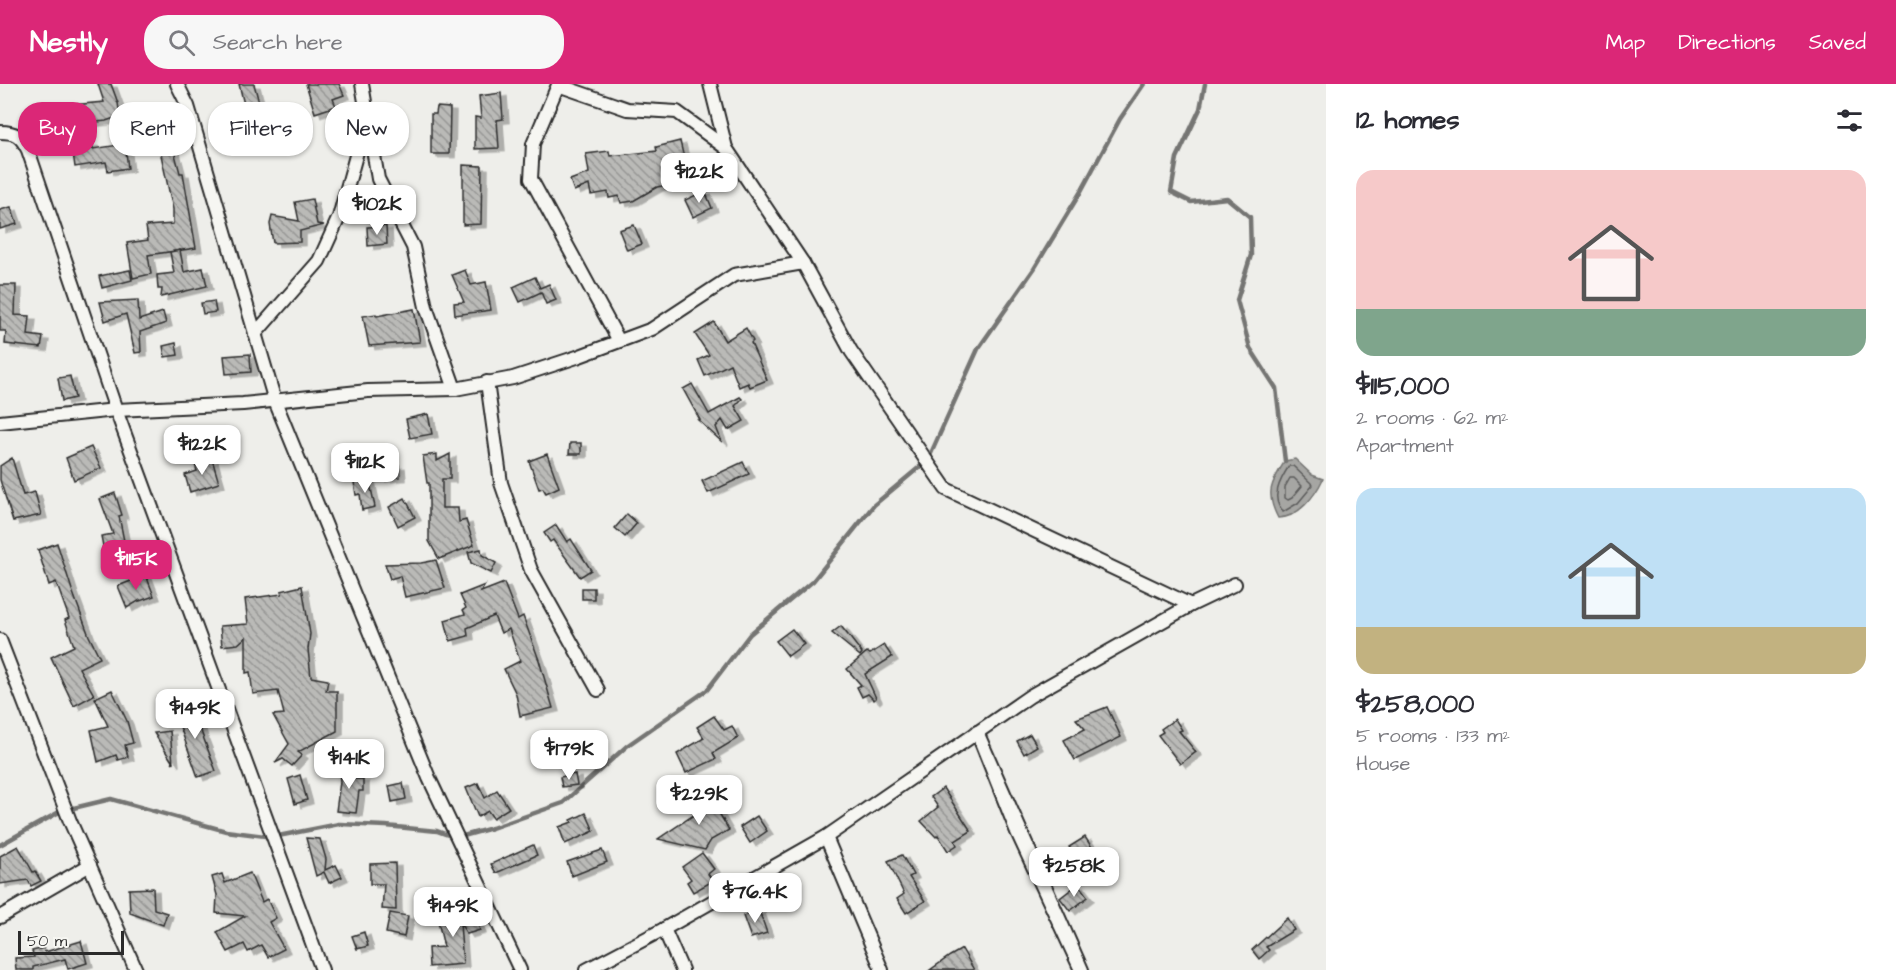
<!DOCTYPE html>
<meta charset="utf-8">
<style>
body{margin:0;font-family:"Architects Daughter",sans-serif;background:#f7f7f7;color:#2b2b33;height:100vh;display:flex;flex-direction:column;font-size:22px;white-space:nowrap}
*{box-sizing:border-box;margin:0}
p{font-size:20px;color:#7c7c81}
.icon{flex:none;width:33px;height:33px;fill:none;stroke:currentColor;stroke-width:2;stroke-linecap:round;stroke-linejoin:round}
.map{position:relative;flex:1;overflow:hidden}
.panel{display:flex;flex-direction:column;background:#fff;width:570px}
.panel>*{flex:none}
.hud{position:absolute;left:18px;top:18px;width:570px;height:54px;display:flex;gap:12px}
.scale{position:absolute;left:18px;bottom:15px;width:106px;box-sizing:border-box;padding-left:6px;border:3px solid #2b2b2b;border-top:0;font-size:16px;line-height:21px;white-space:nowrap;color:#2b2b2b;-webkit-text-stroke:4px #f6f6f2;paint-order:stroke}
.price{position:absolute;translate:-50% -51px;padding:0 14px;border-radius:12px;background:#fff;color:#222;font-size:20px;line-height:39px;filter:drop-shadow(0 2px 3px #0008)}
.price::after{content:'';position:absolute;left:50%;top:36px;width:18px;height:14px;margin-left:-9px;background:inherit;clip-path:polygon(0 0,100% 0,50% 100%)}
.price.current{background:#db2777;color:#fff}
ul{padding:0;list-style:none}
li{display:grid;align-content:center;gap:12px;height:318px;padding:0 30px}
li span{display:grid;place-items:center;height:186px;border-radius:18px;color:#555}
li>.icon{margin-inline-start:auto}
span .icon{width:108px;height:108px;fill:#fffc;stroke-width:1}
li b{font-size:26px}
h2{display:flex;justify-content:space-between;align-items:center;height:72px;padding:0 30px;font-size:26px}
.chip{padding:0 21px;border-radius:24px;background:#fff;box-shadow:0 2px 4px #0004;font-size:21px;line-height:54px}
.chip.current{background:#db2777;color:#fff}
header{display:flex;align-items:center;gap:36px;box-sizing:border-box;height:84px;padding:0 30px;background:#db2777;color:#fff}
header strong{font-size:28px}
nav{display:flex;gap:33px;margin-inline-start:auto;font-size:21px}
.search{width:420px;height:54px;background:#f7f7f7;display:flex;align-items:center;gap:15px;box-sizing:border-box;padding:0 21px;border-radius:24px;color:#7c7c81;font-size:22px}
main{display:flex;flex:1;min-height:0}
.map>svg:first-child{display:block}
.water{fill:#a6a6a3;stroke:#757573;stroke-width:1.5}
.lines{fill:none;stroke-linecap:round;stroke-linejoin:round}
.shore{stroke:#5c5c5b;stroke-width:1.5}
.stream{stroke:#757573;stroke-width:4.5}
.building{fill:url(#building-back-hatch);stroke:#2b2b2b;stroke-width:1.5;filter:url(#shadow)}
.minor-casing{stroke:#2b2b2b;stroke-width:16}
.minor{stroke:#f6f6f2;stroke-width:12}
</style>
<header>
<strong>Nestly</strong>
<div class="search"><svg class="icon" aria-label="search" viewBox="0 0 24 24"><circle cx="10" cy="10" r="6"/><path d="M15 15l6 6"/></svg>Search here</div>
<nav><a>Map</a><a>Directions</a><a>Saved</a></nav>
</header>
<main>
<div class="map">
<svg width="1326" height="886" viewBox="0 0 1326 886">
<defs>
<pattern id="building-back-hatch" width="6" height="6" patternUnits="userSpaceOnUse" patternTransform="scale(1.5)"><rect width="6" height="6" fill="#babab7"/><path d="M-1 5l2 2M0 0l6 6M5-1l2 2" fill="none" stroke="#979795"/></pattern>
<filter id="shadow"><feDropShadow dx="6" dy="3.5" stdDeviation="0" flood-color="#0004"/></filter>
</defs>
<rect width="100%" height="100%" fill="#eeeeea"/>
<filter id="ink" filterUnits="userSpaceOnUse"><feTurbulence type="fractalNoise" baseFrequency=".0167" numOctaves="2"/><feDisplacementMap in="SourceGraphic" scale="12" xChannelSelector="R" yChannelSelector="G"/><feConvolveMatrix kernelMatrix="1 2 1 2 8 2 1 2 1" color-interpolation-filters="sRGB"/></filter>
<g filter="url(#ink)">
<!-- water -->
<path class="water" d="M 1295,375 L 1312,391 L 1323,395 C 1315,412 1298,434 1278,434 C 1265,409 1271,399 1285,377 Z"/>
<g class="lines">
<!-- shore -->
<g class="shore">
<path d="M 1289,382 L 1293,382 L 1313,401 L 1298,419 L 1283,428 C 1270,414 1280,396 1289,382 Z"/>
<polygon points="1290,394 1294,394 1302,402 1292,414 1288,416 1285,414 1285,403"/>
</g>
<!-- stream -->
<g class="stream">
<polyline points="1205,0 1200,25 1177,74 1171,108 1191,118 1227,114 1250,133 1251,171 1237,216 1250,264 1276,304 1285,377"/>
<polyline points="0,761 61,727 111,715 226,747 273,753 339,740 386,742 437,747 456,754 492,744 563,719 628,661 707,606 750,550 813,497 874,421 928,376 978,265 1034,185 1080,109 1120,35 1144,0"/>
</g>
</g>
<!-- building -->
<g class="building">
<polygon points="98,0 111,0 118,19 120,32 106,37 64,42 61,22 104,18"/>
<polygon points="239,0 254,0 260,22 247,33"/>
<polygon points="306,0 339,0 344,11 333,15 336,22 315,29"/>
<polygon points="501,9 503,35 497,36 499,64 475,65 475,33 481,34 479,12"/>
<polygon points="437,23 450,24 449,70 431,70 431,30 436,30"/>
<polygon points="680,57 685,79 661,85 663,102 657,103 633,117 621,119 619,112 609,114 608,108 591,111 589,101 574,107 570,96 589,89 586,70 609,67 610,72 657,67 656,63"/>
<polygon points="92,59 93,65 125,60 128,84 108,87 106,78 75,83 72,62"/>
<polygon points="172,59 180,89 183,89 196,164 148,171 151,190 133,194 127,159 148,156 146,142 173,140 173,125 159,62"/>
<polygon points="463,81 482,82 481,140 463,141"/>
<polygon points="705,107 712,124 693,133 685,116"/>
<polygon points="312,115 317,140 324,141 300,147 300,158 273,159 270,140 272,132 299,137 295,118"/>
<polygon points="11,123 17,140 0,145 0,126"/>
<polygon points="634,141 642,160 627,166 619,146"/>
<polygon points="386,142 387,160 368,162 367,143"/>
<polygon points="180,166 184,188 203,184 207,202 161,213 162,205 158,205 157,191 174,189 170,168"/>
<polygon points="130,186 132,196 102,204 99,192"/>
<polygon points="465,186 471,201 486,198 491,226 455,231 454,219 464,218 452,191"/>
<polygon points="535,193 540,204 549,200 556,216 546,220 541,208 520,218 513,203"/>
<polygon points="0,201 16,201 15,231 30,232 28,251 43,253 41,264 5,260 6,247 0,247"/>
<polygon points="138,216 139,236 163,228 166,239 140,248 141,268 135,269 126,230 105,237 100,218"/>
<polygon points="214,217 216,228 203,230 201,219"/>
<polygon points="414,225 420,258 369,262 363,232 376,230 377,232"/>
<polygon points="714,238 725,257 746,244 753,257 751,259 767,296 750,303 748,299 739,303 730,280 705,292 698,276 709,271 695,250"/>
<polygon points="176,259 178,271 165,273 163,262"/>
<polygon points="250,270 251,288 226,290 224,272"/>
<polygon points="70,292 75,314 62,317 58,294"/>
<polygon points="692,300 709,330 740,313 742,315 735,322 744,337 728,346 722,336 716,343 722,358 698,336 700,336 683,305"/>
<polygon points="428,330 432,350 410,354 406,335"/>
<polygon points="570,359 581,359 581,370 569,370"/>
<polygon points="91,363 101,384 74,396 66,374"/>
<polygon points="437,370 437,377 450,370 450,395 442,395 442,424 458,424 459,438 466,436 474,461 439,475 429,457 429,399 427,399 423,372"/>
<polygon points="547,370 559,403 546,409 543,404 539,405 529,377"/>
<polygon points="12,374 23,411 35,408 41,431 13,437 0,396 0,382"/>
<polygon points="212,375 219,399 190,408 185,391 197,387 195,380"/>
<polygon points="743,378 749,390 708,409 702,397"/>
<polygon points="399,381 400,393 369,395 368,383"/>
<polygon points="369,395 375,423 362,426 360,410 356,411 354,398"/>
<polygon points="115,409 122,431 119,432 126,467 120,468 118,465 104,467 101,452 113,450 100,415"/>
<polygon points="405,414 415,433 398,442 389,423"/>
<polygon points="627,430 637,439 625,453 615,444"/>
<polygon points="556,441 567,458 571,455 591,486 580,493 553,456 550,458 544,449"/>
<polygon points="57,459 72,506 89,552 100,574 79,584 94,611 74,622 51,573 74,562 65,536 69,534 56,498 49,501 38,466"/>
<polygon points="481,465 482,471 496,479 491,489 471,479 468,468"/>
<polygon points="436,476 445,504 405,513 400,492 390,495 385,480 421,479"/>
<polygon points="146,491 154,512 140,517 140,516 127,524 118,502"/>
<polygon points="504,499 518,535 523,532 539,576 553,624 520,632 516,610 504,585 520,577 509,545 501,549 494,532 467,544 468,552 450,557 445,536 465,530 463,526 466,524 460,511 485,501 481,508"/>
<polygon points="302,502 310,550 308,565 311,593 328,596 326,607 337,607 337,647 298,668 302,671 292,682 283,675 275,679 289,660 273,631 284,630 278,607 253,610 250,588 246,589 246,553 238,560 222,562 220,542 248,540 245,515 282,510 281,507"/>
<rect x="582" y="504" width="12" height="11"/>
<polygon points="841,542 862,569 860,572 832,549"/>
<polygon points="792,545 804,560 788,572 776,557"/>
<polygon points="884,561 892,573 865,590 876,614 874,616 868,610 862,613 857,603 861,601 847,585 867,568 870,570"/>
<polygon points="112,606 127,637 133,659 125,661 128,673 118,676 116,671 98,678 91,646 108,642 95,614"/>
<polygon points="194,620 202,650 216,687 198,693 174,626"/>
<polygon points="1107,623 1121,653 1075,676 1064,656 1085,645 1076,635"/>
<polygon points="714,632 724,646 732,642 738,654 713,669 716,675 686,689 677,670 704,654 697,643"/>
<polygon points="1175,635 1182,646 1179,647 1196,668 1180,680 1158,651 1163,648 1161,645"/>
<polygon points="170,647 173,679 154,649"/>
<polygon points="1030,650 1037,662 1024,670 1017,657"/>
<polygon points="355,683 356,695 363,695 363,707 359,707 356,729 336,727 340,698 339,684"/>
<polygon points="575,690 577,701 562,703 560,693"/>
<polygon points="300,691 307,716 295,720 288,695"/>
<polygon points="403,699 406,715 392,718 389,702"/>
<polygon points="478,699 485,714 497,706 509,724 493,734 488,727 478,733 466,704"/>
<polygon points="943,704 971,747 955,757 957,761 948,767 938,751 936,753 921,737 938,723 931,713"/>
<polygon points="705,705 729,746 711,756 705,766 658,755 701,726 693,712"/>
<polygon points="586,729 594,747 565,760 559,743 572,738 571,736"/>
<polygon points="757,732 767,747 750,759 740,743"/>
<polygon points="1085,753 1101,777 1085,787 1069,763"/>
<polygon points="306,754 320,755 326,775 325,786 336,781 342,793 329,799 324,788 316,792"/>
<polygon points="533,761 537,771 496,789 491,780"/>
<polygon points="18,762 33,788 35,787 41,797 31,802 28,796 0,800 0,772"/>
<polygon points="602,766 607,778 572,792 567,778"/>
<polygon points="702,769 714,785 708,790 713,797 693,808 687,798 691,795 682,783"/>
<polygon points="902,771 913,791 909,793 925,817 906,829 897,815 904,810 888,777"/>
<polygon points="395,779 396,826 382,825 384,800 370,800 370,780"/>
<polygon points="250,789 262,818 267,815 276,834 269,838 284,865 268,873 261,861 248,868 244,860 228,868 217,848 245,832 216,829 217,811 212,793 222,790 225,799"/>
<polygon points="1078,800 1088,813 1070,827 1060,814"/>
<polygon points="153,804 154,825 167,829 163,841 130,829 129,805"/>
<polygon points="472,823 480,846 467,850 460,839 463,880 429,883 428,864 444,863 437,833"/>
<polygon points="759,826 767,849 751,854 743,832"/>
<polygon points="390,829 408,832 404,853 386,849"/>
<polygon points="1287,834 1294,846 1266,863 1269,866 1259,875 1252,866"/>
<polygon points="364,848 368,862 357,865 352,852"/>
<polygon points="81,857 87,879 68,885 65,875 33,883 33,886 16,886 15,874 34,873 32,867 44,864 45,868"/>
<polygon points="962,865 974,886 930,886 950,872"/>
</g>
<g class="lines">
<defs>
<g id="minor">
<polyline points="177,0 188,22 275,317 429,694 520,886"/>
<polyline points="362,0 378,95 413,163 426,223 455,305"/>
<polyline points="710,0 726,64 803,179 851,267 946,405 1191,521"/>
<path d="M 0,48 C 16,48 21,52 28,66 L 116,326 L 322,886"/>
<polyline points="255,250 319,177 339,133 366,35"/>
<polyline points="619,257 531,95 533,60 558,1 627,25 677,28 726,64"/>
<polyline points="487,298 501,399 531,486 598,606"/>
<polyline points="0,338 116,326 243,320 368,307 455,305 513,294 577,273 652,245 734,191 803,179"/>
<polyline points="0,556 70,737 136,886"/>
<polyline points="826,753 882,886"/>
<polyline points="0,833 90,781"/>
<polyline points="664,845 682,886"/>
<polyline points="586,886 664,845 826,753 1030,612 1191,521 1235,500"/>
<polyline points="1081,886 1017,748 977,648 1082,886"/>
</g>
</defs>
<!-- minor casing -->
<use href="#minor" class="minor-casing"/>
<!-- minor -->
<use href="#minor" class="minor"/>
</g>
</g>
</svg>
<div class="scale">50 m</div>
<b class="price" style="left:699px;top:120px">$122K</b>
<b class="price" style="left:377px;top:152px">$102K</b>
<b class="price" style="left:202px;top:392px">$122K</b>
<b class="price" style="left:365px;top:410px">$112K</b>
<b class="price current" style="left:136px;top:507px">$115K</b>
<b class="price" style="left:195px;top:656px">$149K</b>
<b class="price" style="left:569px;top:697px">$179K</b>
<b class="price" style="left:349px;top:706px">$141K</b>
<b class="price" style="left:699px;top:742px">$229K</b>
<b class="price" style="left:1074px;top:814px">$258K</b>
<b class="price" style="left:755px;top:840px">$76.4K</b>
<b class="price" style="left:453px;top:854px">$149K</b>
<div class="hud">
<a class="chip current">Buy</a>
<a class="chip">Rent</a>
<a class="chip">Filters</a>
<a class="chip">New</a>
</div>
</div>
<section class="panel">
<h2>12 homes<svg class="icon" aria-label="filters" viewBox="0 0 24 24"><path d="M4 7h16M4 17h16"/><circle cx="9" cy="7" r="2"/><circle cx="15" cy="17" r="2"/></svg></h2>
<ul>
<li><span style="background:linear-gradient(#f6c9c9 75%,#7fa58c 0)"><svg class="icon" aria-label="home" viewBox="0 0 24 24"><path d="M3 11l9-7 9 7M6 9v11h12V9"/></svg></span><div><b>$115,000</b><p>2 rooms · 62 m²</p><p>Apartment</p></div></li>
<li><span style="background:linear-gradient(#bfe0f5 75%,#c2b280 0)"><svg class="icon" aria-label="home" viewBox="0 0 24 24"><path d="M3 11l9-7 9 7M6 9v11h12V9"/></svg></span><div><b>$258,000</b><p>5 rooms · 133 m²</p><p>House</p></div></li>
</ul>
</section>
</main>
